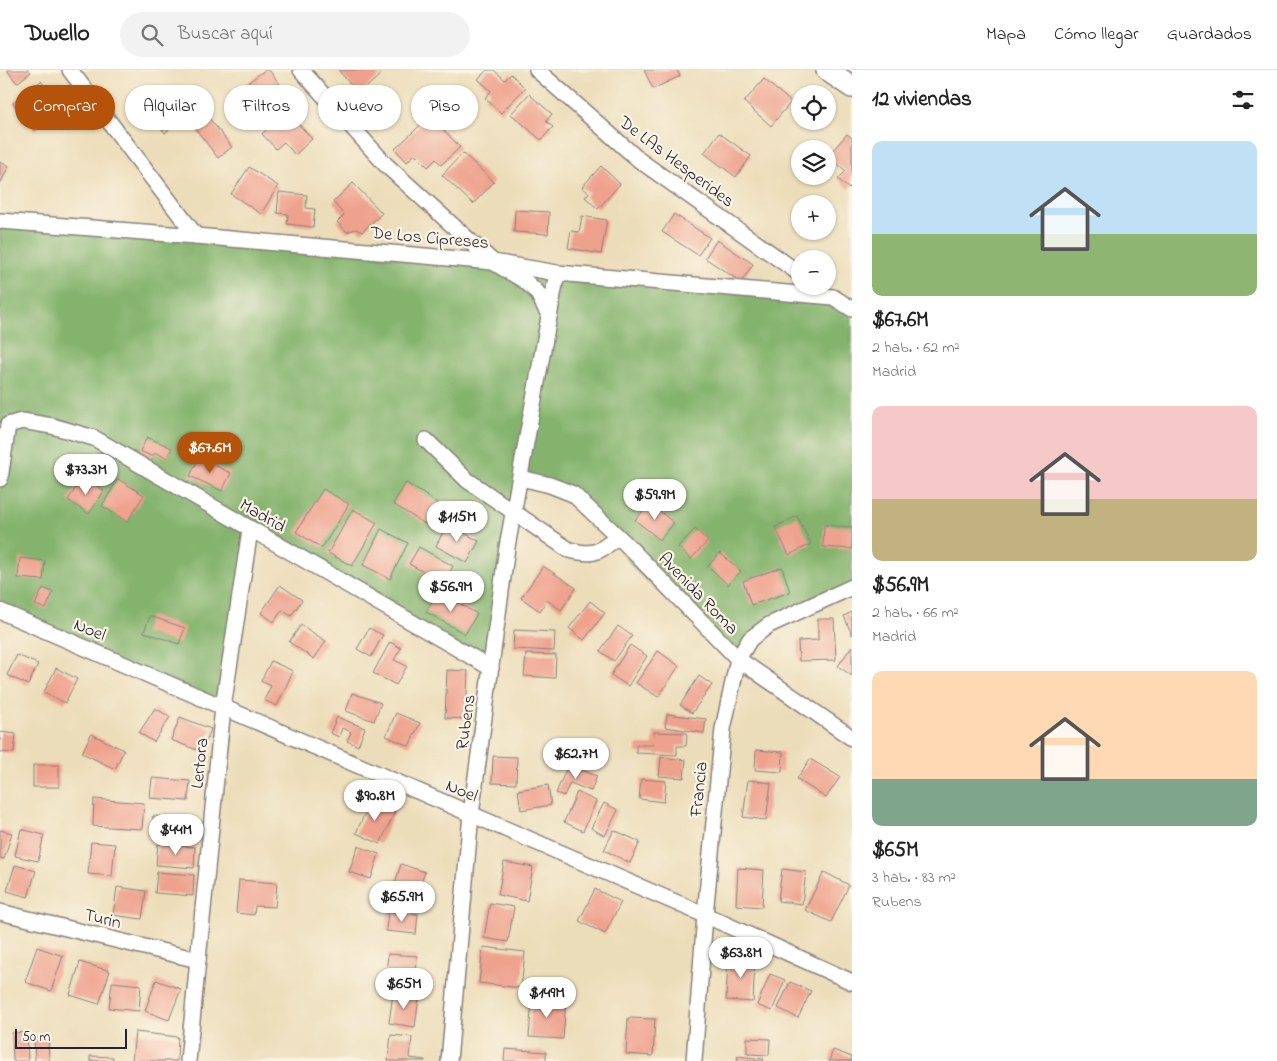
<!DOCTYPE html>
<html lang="es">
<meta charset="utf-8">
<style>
body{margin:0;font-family:"Indie Flower",sans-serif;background:#f2f2f2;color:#222;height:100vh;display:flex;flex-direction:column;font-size:19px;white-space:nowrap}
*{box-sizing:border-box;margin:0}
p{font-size:16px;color:#767676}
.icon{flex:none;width:28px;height:28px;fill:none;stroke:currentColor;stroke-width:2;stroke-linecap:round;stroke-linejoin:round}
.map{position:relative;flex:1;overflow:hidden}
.details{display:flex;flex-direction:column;background:#fff;width:425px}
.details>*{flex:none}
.guide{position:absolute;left:15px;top:15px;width:475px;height:45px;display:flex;gap:10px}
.controls{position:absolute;left:791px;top:15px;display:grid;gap:10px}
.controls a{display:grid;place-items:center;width:45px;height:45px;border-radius:50%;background:#fff;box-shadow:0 1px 4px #0004;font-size:25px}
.scale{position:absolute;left:15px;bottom:12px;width:112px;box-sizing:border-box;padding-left:5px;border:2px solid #22223b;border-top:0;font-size:14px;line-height:18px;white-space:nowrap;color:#22223b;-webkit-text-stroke:4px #fcf5e5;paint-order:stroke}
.price{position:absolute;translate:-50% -42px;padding:0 11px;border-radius:18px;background:#fff;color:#222;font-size:16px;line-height:32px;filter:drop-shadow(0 1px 2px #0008)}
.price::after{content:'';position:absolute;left:50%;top:30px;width:15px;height:11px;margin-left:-8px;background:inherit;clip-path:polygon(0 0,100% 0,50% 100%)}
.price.selected{background:#b45309;color:#fff}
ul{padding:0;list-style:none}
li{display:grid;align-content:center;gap:10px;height:265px;padding:0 20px}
li span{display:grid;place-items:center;height:155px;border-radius:10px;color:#555}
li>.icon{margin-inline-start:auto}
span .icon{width:90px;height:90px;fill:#fffc;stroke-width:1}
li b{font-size:21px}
h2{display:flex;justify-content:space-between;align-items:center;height:60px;padding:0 20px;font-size:21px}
.tag{padding:0 18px;border-radius:22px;background:#fff;box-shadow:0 1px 4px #0004;font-size:18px;line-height:45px}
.tag.selected{background:#b45309;color:#fff}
header{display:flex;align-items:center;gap:30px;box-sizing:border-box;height:70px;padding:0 25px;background:#fff;border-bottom:1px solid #e0e0e0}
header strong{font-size:24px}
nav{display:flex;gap:28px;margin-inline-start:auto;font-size:18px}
.search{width:350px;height:45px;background:#f2f2f2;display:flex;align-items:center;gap:12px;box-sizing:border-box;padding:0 18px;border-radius:28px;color:#767676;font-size:19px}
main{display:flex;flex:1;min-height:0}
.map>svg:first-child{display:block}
.forest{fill:#84b36d;stroke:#536a54}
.building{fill:#eea28e}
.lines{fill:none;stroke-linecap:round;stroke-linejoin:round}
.minor-casing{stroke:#87807a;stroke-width:18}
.secondary-casing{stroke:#87807a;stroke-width:24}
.minor{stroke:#fff;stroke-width:15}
.secondary{stroke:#fff;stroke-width:21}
.labels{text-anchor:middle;stroke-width:4.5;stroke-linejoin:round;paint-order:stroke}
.street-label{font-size:18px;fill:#22223b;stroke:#fcf5e5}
</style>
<header>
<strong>Dwello</strong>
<div class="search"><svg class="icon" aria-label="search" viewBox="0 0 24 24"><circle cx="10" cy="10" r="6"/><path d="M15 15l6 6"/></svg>Buscar aquí</div>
<nav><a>Mapa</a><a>Cómo llegar</a><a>Guardados</a></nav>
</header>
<main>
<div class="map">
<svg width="852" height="991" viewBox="0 0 852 991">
<rect width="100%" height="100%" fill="#fcf5e5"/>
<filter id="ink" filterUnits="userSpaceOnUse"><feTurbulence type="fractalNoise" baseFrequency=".02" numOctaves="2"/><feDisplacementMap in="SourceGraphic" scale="10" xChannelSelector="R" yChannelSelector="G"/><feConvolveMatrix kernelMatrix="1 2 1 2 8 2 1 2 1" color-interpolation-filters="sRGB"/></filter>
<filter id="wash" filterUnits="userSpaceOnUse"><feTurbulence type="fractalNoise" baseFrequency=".0096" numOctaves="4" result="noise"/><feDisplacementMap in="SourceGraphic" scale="20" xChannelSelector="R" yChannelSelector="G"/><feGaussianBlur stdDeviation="1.12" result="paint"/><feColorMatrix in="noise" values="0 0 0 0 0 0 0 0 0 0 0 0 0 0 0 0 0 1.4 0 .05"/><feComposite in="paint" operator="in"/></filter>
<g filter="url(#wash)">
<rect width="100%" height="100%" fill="#ecddba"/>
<!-- forest -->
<polygon class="forest" points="0,151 833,227 852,239 852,517 769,555 738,589 638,503 573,424 521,408 491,598 251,460 223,637 0,541"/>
<g id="blocks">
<!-- building -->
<g class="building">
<polygon points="7,0 29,0 31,2 17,13"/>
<polygon points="265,0 269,0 288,25 267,42 246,14"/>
<polygon points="338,0 377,0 381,4 359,24"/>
<polygon points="487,0 494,0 505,10 511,4 525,18 501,43 485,28 491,21 478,9"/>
<polygon points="644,0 677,0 680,6 653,19"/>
<polygon points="764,9 791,32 771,56 744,32"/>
<polygon points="41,11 62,39 35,60 13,33"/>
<polygon points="165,21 185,47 165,63 145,37"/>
<polygon points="529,24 552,44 546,51 553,57 541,70 511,44"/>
<polygon points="287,41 312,69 295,85 284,72 276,79 262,64"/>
<polygon points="430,46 460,77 441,95 436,89 428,97 415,84 407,92 395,79"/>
<polygon points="209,48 232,77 218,88 195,58"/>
<polygon points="719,63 751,86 736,107 704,83"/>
<polygon points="847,64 852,68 852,115 849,119 838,109 846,101 828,86"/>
<polygon points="463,83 494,112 473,134 442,105"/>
<polygon points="0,92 9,96 0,114"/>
<polygon points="601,96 620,114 598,139 585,127 589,123 582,117"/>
<polygon points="249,97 278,116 261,144 231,124"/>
<polygon points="353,113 382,143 362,162 356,159 347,162 337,152 344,145 333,132"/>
<polygon points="279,122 307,125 306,138 315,139 313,157 287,154 288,144 277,143"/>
<polygon points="515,140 549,142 548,164 514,162"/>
<polygon points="674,144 710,168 698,185 662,162"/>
<polygon points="582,146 607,150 601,184 568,178 571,161 579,162"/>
<polygon points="717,170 753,194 741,212 705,188"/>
<polygon points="147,367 172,378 167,388 156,383 151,386 140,381"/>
<polygon points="199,388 231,403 222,421 190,406"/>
<polygon points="83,407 104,421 89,444 68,430"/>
<polygon points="118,409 144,425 127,452 102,436"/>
<polygon points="406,413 438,433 425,454 393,434"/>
<polygon points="323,419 349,434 322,478 296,462"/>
<polygon points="650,433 674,453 660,470 635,450"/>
<polygon points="353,439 377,453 352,496 328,483"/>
<polygon points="797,446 811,474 789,485 775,457"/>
<polygon points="447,454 479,471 467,493 436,476"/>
<polygon points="824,455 852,457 852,479 823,477"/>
<polygon points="381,459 408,473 390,509 363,495"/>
<polygon points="695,459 708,471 691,489 678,477"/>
<polygon points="419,477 453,496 444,513 409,494"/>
<polygon points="720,483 741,501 728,515 708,496"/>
<polygon points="20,488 45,491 43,510 18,508"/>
<polygon points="543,496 576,518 561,540 547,530 540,541 521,528"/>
<polygon points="782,497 790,522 751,535 743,511"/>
<polygon points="280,515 302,530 291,546 282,540 274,552 261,543"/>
<polygon points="43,518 53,522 46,539 35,535"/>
<polygon points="438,521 477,544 465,564 426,542"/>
<polygon points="590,531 605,543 584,570 569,558"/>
<polygon points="852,542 852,565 844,546"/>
<polygon points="150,546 185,558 179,574 144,562"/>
<polygon points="818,549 834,549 836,590 799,591 798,571 818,570"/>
<polygon points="301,555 326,571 314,589 289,572"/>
<polygon points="618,556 632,566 614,591 600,581"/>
<polygon points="369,558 383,565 371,587 357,579"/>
<polygon points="514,560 555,562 554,581 513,579"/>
<polygon points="390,572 401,578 394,590 407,596 396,615 373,603"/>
<polygon points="630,575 647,586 628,616 611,605"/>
<polygon points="852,576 852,606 838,596"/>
<polygon points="658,581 679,596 658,627 636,613"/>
<polygon points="526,584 556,585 555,608 524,606"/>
<polygon points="17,585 38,594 28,615 7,605"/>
<polygon points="271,591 293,601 277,636 264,630 271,616 261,611"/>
<polygon points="56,598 77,609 65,633 44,622"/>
<polygon points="447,600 468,601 466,649 445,648"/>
<polygon points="699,606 712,615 692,643 680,635"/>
<polygon points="352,623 381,633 374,651 346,641"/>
<polygon points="155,638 170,647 154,672 139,663"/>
<polygon points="396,643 420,653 409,676 386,666"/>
<polygon points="667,644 706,649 704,663 665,657"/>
<polygon points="180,647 211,659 202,682 171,670"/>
<polygon points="337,647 365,658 358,676 347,671 351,662 342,658 339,667 330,663"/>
<polygon points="0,662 16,664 14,683 0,682"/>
<polygon points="654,662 687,663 686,676 677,676 677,685 636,683 636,675 653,675"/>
<polygon points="91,664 124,680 115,699 82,683"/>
<polygon points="756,680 783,682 782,702 755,700"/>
<polygon points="493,686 517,687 516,714 492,713"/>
<polygon points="661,687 686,690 684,708 659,706"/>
<polygon points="810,689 840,707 826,728 797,709"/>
<rect x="33" y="695" width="26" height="22"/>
<polygon points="568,695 597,706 591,721 570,713 564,726 556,723"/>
<polygon points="152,708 190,711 188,731 150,728"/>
<polygon points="641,709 666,711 664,732 639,729"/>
<polygon points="748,710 771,713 766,750 743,747"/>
<polygon points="548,715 551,735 521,740 518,720"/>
<polygon points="577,722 596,731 583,761 564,752"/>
<polygon points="94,729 144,733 142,759 93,756"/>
<polygon points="371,730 395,742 380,774 356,763"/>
<polygon points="604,733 618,740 605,766 591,758"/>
<polygon points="153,746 191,749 189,769 152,766"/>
<polygon points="21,759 44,765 38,791 15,786"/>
<polygon points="0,760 12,763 4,789 0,788"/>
<polygon points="614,760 640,772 630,793 604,780"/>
<polygon points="91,772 115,774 112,806 88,804"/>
<polygon points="158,774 195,777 194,798 156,795"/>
<polygon points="358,776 379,784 371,809 349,802"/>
<polygon points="504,792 533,797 527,831 498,825"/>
<polygon points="401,794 425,802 414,834 391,826"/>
<polygon points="15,795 36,801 28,827 7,821"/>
<polygon points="738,798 764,800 762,837 736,835"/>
<polygon points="782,799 806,802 802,834 778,831"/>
<polygon points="157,802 194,805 193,826 155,823"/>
<polygon points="824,802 849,815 831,852 805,840"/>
<polygon points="239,810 277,813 275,837 255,836 254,845 236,843"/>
<polygon points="117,817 146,821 142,849 113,845"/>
<polygon points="595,819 621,832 605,864 579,851"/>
<polygon points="490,833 514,837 508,872 484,868"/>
<polygon points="388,842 418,844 416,864 386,861"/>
<polygon points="37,877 63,886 51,921 25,912"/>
<polygon points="483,877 525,882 521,918 479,913"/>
<polygon points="388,884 417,886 416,906 386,903"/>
<polygon points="728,886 755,888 753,932 726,930"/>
<polygon points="80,892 110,901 99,934 70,925"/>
<polygon points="770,904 785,910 772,941 757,935"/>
<polygon points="156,910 181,919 169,950 145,941"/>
<polygon points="112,912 141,915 139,941 109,938"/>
<polygon points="790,912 811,921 798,948 778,938"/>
<polygon points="393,923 419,927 415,957 389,953"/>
<polygon points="532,928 566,931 563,969 529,967"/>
<polygon points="628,948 655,949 653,986 626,984"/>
<polygon points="27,962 28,991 13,991 12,963"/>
<polygon points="135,962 178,967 177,991 132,991"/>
<polygon points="391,965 412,967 410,988 425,990 425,991 388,991"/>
<polygon points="48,967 49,991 35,991 34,968"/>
<polygon points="747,968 770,969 769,985 747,984"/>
<polygon points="505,979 546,982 546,991 504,991"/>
<polygon points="833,980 852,987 852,991 829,991"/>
<polygon points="90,986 113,987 113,991 90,991"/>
<polygon points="738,986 764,989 763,991 737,991"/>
</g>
</g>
</g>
<g filter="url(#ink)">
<use href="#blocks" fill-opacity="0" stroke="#87807a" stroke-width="1"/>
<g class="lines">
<defs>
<g id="minor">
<polyline points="70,0 196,166"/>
<polyline points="301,0 386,95 493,192 525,211 537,222 549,245"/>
<polyline points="537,0 639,90 800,204"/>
<polyline points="0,151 196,166 493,192 557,203 833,227 852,239"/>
<path d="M 426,370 L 467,410 L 569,480 C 595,486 597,483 618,467"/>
<polyline points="521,408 550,415 573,424 625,473 738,589 852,668"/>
<polyline points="0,409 8,355 22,351 52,356 94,368 491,598"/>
<polyline points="0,541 705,845 852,912"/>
<polyline points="0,842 198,890"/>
<polyline points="188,991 223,637 250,460"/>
<polyline points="449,991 471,744 507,477 557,203"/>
<polyline points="694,991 705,845 723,659 738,589 750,569 769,555 852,517"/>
</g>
<polyline id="secondary" points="827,0 852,17"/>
</defs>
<!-- minor casing -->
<use href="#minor" class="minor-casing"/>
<!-- secondary casing -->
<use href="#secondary" class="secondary-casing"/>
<!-- minor -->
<use href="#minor" class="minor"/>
<!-- secondary -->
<use href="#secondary" class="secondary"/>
</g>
</g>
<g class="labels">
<!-- street labels -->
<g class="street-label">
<text transform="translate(677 91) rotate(37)" y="6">De LAs Hesperides</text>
<text transform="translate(430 167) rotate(5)" y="6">De Los Cipreses</text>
<text transform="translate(263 445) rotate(30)" y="6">Madrid</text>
<text transform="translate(699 523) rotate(46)" y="6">Avenida Roma</text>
<text transform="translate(90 559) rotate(23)" y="6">Noel</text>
<text transform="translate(465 652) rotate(-82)" y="6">Rubens</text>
<text transform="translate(199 693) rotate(-84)" y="6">Lertora</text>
<text transform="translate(698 719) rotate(-84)" y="6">Francia</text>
<text transform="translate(462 720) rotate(23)" y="6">Noel</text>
<text transform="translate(103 848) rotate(14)" y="6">Turin</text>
</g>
</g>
</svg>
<div class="controls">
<a><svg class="icon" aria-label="locate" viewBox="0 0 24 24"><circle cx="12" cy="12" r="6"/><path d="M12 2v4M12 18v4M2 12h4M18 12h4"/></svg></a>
<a><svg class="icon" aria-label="layers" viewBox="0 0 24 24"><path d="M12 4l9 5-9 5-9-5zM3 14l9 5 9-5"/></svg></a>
<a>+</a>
<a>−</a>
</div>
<div class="scale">50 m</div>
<b class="price selected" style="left:210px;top:404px">$67.6M</b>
<b class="price" style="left:86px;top:426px">$73.3M</b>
<b class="price" style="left:655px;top:451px">$59.9M</b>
<b class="price" style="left:457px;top:473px">$115M</b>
<b class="price" style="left:451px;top:543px">$56.9M</b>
<b class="price" style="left:576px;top:710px">$62.7M</b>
<b class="price" style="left:375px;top:752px">$90.8M</b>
<b class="price" style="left:176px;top:786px">$44M</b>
<b class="price" style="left:402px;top:853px">$65.9M</b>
<b class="price" style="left:741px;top:909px">$63.8M</b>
<b class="price" style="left:404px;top:940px">$65M</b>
<b class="price" style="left:547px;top:949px">$149M</b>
<div class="guide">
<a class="tag selected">Comprar</a>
<a class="tag">Alquilar</a>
<a class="tag">Filtros</a>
<a class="tag">Nuevo</a>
<a class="tag">Piso</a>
</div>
</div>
<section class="details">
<h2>12 viviendas<svg class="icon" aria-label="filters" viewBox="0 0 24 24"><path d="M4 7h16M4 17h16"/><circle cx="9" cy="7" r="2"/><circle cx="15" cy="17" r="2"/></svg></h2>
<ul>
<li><span style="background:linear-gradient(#bfe0f5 60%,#8fb573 0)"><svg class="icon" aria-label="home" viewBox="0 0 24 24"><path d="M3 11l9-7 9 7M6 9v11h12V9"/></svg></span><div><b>$67.6M</b><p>2 hab. · 62 m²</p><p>Madrid</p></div></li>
<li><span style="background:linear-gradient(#f6c9c9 60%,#c2b280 0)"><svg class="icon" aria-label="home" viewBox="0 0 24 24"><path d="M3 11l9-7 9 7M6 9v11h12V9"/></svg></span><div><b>$56.9M</b><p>2 hab. · 66 m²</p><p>Madrid</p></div></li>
<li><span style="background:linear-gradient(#ffd9b3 70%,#7fa58c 0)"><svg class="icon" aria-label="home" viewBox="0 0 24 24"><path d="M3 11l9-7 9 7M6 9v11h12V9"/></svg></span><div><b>$65M</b><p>3 hab. · 83 m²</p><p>Rubens</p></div></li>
</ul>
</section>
</main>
